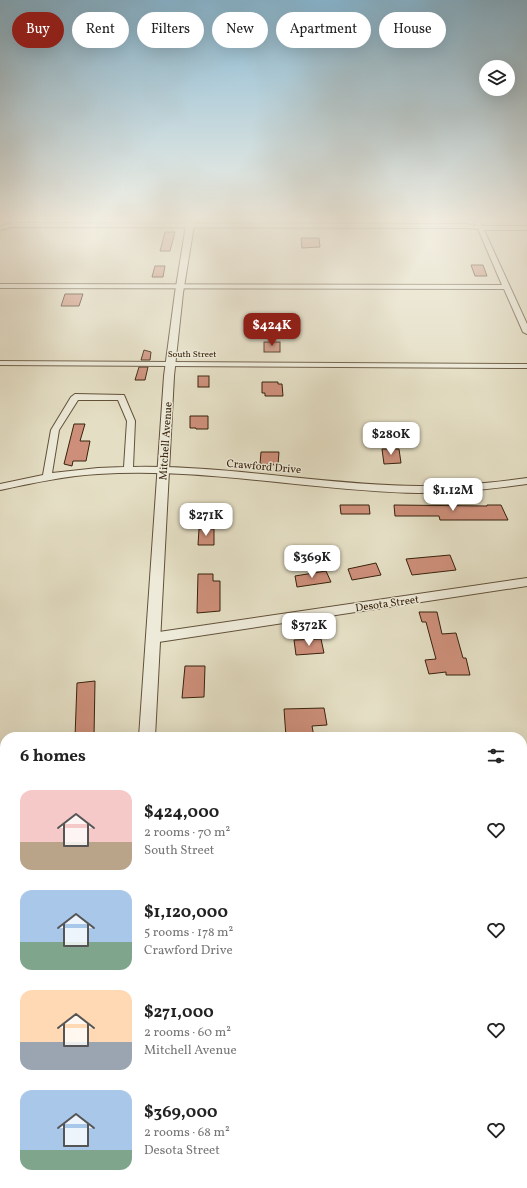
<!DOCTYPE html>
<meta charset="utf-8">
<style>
body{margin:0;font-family:Vollkorn,serif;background:#f6f6f6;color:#222;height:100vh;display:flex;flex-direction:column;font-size:15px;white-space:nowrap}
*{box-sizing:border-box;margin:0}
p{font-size:13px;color:#767676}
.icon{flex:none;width:22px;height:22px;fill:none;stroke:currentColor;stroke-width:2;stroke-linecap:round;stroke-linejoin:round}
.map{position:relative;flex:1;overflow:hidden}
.sheet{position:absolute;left:0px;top:732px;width:527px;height:456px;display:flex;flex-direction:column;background:#fff;border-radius:16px 16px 0 0;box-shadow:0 4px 16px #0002}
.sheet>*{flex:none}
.guide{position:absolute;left:12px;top:12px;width:503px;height:36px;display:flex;gap:8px}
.buttons{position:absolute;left:479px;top:60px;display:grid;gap:8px}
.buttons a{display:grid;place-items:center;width:36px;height:36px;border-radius:50%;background:#fff;box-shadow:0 4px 16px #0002;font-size:20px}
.price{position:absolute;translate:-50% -34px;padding:0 9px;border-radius:8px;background:#fff;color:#222;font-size:13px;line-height:26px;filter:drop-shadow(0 1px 2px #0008)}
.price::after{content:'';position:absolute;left:50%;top:24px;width:12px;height:9px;margin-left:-6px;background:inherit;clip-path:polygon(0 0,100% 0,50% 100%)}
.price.current{background:#8f2418;color:#fff}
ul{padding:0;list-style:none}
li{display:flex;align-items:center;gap:12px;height:100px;padding:0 20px}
li span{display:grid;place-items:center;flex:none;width:112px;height:80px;border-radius:12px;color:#555}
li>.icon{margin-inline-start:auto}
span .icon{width:48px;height:48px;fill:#fffc;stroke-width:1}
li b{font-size:17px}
h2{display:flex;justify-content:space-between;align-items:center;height:48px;padding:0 20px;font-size:17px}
.tag{padding:0 14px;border-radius:18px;background:#fff;box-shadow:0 4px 16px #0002;font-size:14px;line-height:36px}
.tag.current{background:#8f2418;color:#fff}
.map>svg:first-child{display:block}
.building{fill:#cd8f7a;stroke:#37220b}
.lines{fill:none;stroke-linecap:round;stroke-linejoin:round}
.minor-casing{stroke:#625139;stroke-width:2}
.tertiary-casing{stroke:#625139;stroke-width:2}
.minor{fill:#edead9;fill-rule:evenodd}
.tertiary{fill:#edead9;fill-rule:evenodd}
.labels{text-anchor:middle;stroke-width:3;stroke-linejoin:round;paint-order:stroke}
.far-street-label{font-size:9px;fill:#37220b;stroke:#edead9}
.street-label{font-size:11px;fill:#37220b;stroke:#edead9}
</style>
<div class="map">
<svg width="527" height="1188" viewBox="0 0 527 1188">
<rect width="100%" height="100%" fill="#e4dec4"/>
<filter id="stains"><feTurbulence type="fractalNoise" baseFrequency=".005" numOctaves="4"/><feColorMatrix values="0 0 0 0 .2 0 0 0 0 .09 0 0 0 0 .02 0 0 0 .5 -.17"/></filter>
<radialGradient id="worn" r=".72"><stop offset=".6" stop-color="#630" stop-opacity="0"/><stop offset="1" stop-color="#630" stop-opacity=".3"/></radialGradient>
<!-- building -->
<g class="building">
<polygon points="165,232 175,232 170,251 160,251"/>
<polygon points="301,238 319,238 320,247 302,248"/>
<polygon points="471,265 483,265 487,276 475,276"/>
<polygon points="155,266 165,266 163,277 152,277"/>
<polygon points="65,294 83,294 79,306 61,306"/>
<rect x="264" y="342" width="16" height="10"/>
<polygon points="144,350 151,352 150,360 141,360"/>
<polygon points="139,367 148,367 145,380 135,380"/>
<rect x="198" y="376" width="11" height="11"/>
<polygon points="262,382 278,382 278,384 282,384 283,396 265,396 265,393 262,393"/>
<polygon points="190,416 208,416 208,429 196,429 196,428 190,428"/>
<polygon points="74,424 85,424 80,441 90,441 86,461 73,461 72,466 64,464"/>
<polygon points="382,449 399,449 401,463 384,464"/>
<polygon points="261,452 279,452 278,465 260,464"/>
<polygon points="340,505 369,505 370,514 341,514"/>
<polygon points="394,505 487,506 487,505 501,505 508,520 440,520 439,516 395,516"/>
<polygon points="199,529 214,529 214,545 198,545"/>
<polygon points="450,555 456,570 412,575 406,559"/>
<polygon points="376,563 381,575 352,580 348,569"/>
<polygon points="326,571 331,582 297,587 295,576"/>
<polygon points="198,574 213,574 213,581 220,581 220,611 197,613"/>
<polygon points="419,612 437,612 442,634 456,633 463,658 466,658 470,675 446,675 446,672 429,674 425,660 436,659 426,622 422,622"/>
<polygon points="321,639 324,653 296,655 294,640"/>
<polygon points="185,666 205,666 204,697 182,698"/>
<polygon points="95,681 94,737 75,737 77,683"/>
<polygon points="324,708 327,725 312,726 314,737 286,737 284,709"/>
</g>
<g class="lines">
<defs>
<g id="minor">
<polygon points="473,219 479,219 482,226 527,226 527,230 484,230 527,324 527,334 523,332 504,289 0,288 0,284 502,285 478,229 467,228 12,227 0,230 0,226 12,223 467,224 476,226"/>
<polygon points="0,361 527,364 527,368 0,365"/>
<path d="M 75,394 L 124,395 L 135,421 L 133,467 C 228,465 323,485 418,486 C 455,487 491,483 527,478 L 527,484 C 491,489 455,493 418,493 C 312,491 205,467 98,474 C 65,476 33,483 0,490 L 0,484 L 43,475 L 51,430 L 71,397 ZM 78,400 L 118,400 L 127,421 L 124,467 L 98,468 L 52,473 L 59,430 Z"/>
<polygon points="527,578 527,586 152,643 148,641 146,638 148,635 152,633"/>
<polygon points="527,770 527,782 522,783 522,771"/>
<polygon points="522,806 527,808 527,832 522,830"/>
<polygon points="5,861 5,875 0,876 0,862"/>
<polygon points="522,1176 526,1183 524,1188 489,1188 491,1183 522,1183"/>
</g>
<g id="tertiary">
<polygon points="187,219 195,219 183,293 174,376 155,737 139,737 164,376 175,293"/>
<rect x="107" y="1183" width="24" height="5"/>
</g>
</defs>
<!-- minor casing -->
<use href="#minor" class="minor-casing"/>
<!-- tertiary casing -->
<use href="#tertiary" class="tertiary-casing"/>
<!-- minor -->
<use href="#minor" class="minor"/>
<!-- tertiary -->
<use href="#tertiary" class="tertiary"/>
</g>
<!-- sky -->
<linearGradient id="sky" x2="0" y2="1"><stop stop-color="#87b7d2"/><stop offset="0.57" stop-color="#f3f0e4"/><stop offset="1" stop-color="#f3f0e4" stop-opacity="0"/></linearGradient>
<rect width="527" height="385" fill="url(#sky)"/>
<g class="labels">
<!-- far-street labels -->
<g class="far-street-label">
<text x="192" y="357">South Street</text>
</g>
<!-- street labels -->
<g class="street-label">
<text transform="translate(165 441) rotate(-86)" y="4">Mitchell Avenue</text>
<text transform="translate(264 466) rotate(5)" y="4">Crawford Drive</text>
<text transform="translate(387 603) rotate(-8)" y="4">Desota Street</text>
</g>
</g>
<rect width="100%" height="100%" filter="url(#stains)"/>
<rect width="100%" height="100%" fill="url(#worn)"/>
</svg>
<div class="buttons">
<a><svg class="icon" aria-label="layers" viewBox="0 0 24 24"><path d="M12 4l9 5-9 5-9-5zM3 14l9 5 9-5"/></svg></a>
</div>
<b class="price current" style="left:272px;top:347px">$424K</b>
<b class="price" style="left:391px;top:456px">$280K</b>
<b class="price" style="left:453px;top:512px">$1.12M</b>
<b class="price" style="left:206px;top:537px">$271K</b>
<b class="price" style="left:312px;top:579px">$369K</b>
<b class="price" style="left:309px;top:647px">$372K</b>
<div class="guide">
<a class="tag current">Buy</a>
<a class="tag">Rent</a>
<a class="tag">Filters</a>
<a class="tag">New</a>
<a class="tag">Apartment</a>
<a class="tag">House</a>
</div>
<section class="sheet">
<h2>6 homes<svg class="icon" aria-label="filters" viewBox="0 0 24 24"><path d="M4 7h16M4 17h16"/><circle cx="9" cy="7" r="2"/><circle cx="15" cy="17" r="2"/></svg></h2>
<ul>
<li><span style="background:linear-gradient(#f6c9c9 65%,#b9a48a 0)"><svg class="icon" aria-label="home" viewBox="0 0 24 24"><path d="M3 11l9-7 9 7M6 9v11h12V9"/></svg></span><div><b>$424,000</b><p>2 rooms · 70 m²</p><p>South Street</p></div><svg class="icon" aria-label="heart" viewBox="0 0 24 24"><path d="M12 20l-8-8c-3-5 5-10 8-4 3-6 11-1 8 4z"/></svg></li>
<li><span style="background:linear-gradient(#a9c7e8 65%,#7fa58c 0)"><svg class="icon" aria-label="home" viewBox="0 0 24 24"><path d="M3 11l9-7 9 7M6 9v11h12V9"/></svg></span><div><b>$1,120,000</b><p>5 rooms · 178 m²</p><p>Crawford Drive</p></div><svg class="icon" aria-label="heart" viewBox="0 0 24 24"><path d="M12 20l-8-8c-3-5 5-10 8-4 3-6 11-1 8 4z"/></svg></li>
<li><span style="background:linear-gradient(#ffd9b3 65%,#9aa5b1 0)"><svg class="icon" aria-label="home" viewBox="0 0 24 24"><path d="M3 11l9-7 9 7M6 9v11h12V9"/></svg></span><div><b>$271,000</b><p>2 rooms · 60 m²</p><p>Mitchell Avenue</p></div><svg class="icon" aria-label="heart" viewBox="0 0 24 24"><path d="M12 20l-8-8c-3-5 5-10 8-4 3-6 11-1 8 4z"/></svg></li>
<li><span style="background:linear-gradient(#a9c7e8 75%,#7fa58c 0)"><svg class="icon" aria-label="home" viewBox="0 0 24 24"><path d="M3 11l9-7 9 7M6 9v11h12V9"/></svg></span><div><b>$369,000</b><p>2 rooms · 68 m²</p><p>Desota Street</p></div><svg class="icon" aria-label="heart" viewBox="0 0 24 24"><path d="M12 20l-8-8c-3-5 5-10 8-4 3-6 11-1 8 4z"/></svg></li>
</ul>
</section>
</div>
